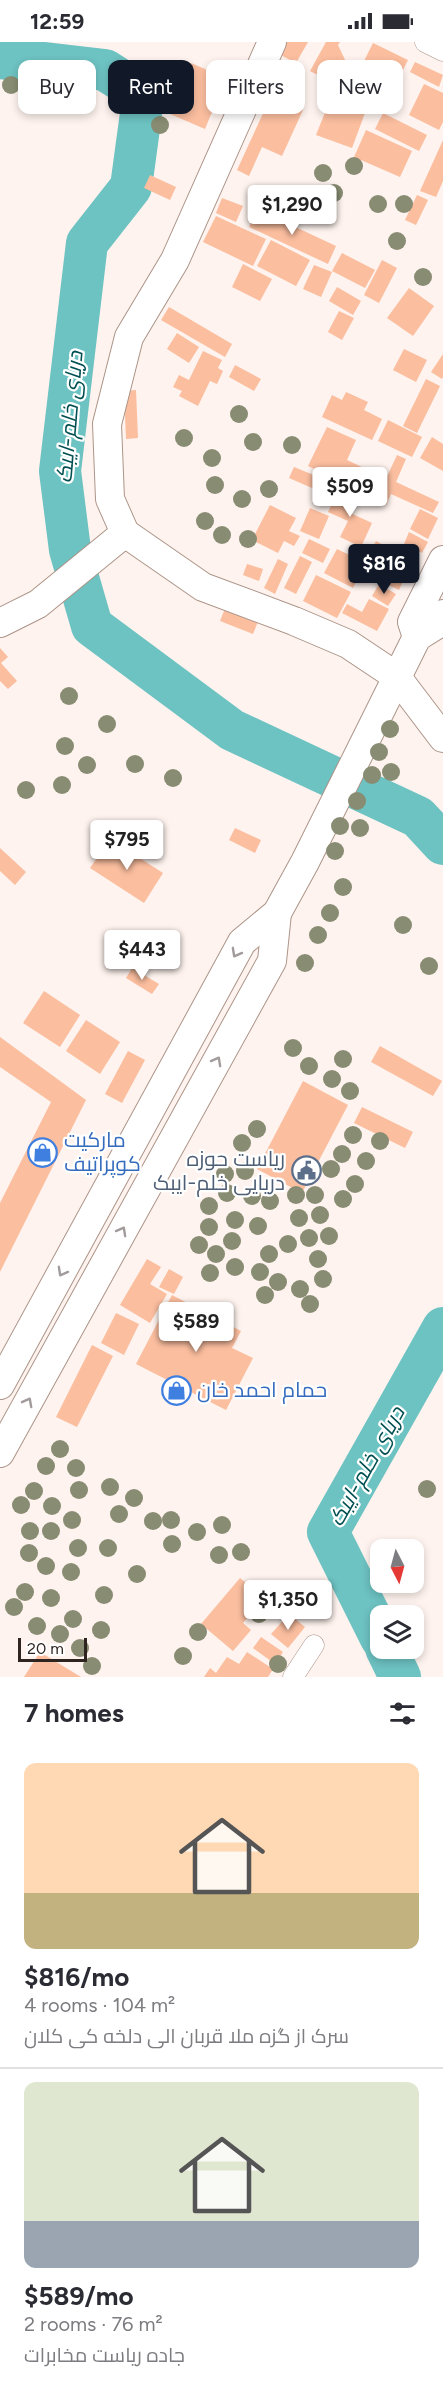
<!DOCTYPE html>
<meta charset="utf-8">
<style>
body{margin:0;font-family:Figtree,Cairo,sans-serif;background:#f2f2f3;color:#2b2b33;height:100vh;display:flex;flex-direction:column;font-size:22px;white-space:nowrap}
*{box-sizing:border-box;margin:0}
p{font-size:20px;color:#7c7c81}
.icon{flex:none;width:33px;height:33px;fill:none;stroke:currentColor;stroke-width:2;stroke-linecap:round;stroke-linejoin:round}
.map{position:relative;height:1635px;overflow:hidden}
.panel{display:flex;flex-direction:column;background:#fff;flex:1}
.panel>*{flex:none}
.banner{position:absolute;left:18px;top:18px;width:408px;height:54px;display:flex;gap:12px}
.needle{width:39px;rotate:174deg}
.buttons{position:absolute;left:370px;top:1497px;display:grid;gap:12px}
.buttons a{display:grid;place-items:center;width:54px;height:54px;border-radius:12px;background:#fff;box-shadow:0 3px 9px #0003;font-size:30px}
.scale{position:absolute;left:18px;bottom:15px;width:69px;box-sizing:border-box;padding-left:6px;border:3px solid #2e2420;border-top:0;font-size:16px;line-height:21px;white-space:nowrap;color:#2e2420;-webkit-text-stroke:4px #fff;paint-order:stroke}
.price{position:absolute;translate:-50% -51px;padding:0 14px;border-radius:6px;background:#fff;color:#222;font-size:20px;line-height:39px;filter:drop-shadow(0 2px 3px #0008)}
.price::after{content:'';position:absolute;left:50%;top:36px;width:18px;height:14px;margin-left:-9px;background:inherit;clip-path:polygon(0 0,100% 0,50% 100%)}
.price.on{background:#111827;color:#fff}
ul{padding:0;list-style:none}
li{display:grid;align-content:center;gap:12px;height:318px;padding:0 24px}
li+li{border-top:2px solid #e1e1e2}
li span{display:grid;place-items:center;height:186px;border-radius:12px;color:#555}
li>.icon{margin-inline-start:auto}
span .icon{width:108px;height:108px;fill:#fffc;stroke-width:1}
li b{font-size:26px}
h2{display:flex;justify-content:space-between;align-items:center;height:72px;padding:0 24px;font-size:26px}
.chip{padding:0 21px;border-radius:12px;background:#fff;box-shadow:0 3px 9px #0003;font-size:21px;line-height:54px}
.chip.on{background:#111827;color:#fff}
.status{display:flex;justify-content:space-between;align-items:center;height:42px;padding:0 30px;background:#fff;direction:ltr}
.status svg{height:16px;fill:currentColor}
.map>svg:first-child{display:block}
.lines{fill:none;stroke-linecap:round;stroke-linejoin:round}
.river{stroke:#6dc2c2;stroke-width:42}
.building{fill:#fbbe9f}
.street-casing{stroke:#ac9488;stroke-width:21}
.secondary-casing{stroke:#ac9488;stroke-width:30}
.street{stroke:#fff;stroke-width:20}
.secondary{stroke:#fff;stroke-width:28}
.tree{fill:#888c72}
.oneway{stroke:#a19c9b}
.labels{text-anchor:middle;stroke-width:4.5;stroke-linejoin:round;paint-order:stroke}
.shop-label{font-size:21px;fill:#366cbe;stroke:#fff;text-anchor:start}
.service-label{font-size:21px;fill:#4e5e75;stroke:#fff;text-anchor:end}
.water-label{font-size:22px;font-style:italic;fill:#005052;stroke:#fff}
</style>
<div class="status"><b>12:59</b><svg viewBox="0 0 49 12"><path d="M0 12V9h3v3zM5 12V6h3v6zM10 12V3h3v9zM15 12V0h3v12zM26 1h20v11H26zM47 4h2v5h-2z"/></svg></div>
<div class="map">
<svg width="443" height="1635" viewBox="0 0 443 1635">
<rect width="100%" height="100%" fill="#fef3ee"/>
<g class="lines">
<!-- river -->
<g class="river">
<polyline points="0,16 105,28 127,42 142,64 131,145 87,201 60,429 70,508 92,584 232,688 418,775 443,802"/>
<polyline points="381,1596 328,1490 443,1286"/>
<polyline points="386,1606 400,1635"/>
</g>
</g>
<!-- building -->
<g class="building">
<polygon points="276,0 308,0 296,21 271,8"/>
<polygon points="326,0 340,0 338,3 347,22 337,43 310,29"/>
<polygon points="373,1 408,18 384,66 349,49"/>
<polygon points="415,20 443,33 439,45 410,30"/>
<polygon points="191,21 226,36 205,87 170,72"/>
<polygon points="424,42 443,51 443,80 439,88 409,73"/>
<polygon points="271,54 303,68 282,114 262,105 249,134 237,128"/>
<polygon points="330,58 365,71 352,106 316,93"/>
<polygon points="383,71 427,93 419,109 375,87"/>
<polygon points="366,88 412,109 400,135 354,115"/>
<polygon points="443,98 443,139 436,155 420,149"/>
<polygon points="150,133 176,145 170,158 144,146"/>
<polygon points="417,153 428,158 416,183 405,178"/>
<polygon points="222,156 243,164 236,180 216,171"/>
<polygon points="257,167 336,204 328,222 249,185"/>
<polygon points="216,174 266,197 253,224 203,200"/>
<polygon points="271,198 310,218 296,244 257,224"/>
<polygon points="342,211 375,228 365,246 332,229"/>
<polygon points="382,218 397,226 379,261 364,253"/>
<polygon points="243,222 272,237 260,259 232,245"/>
<polygon points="314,223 332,230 321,255 303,247"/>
<polygon points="337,245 361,259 353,273 329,259"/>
<polygon points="409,246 434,264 413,294 387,276"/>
<polygon points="169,265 232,302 225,315 161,278"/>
<polygon points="339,269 354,276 342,298 328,290"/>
<polygon points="177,291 199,305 189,321 167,307"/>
<polygon points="404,307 427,318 416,340 393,328"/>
<polygon points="203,309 222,318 218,326 223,329 217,342 210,339 198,364 179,354 182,349 173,345 179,333 189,338"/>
<polygon points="443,312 443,335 442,337 431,330"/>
<polygon points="235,323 261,337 254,349 229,335"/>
<polygon points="426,337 440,344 417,391 403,384"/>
<polygon points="136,348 138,396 126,397 124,349"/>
<polygon points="346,350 368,360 364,368 382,377 372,398 322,375 332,353 342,358"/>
<polygon points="388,378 422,395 412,415 378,399"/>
<polygon points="327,385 356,398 347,418 364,426 355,446 308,424"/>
<polygon points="432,395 443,402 443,429 420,416"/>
<polygon points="397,413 406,417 396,440 439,460 433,471 391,452 386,463 376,458"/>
<polygon points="294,425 333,441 328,453 289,436"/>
<polygon points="340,444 356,452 348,470 372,481 361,505 340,495 348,479 328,470"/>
<polygon points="270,463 296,476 289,489 300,494 294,504 284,499 278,511 252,498"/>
<polygon points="310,466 329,474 319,497 300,489"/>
<polygon points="420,467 438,476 428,497 410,487"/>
<polygon points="409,490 428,500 422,511 404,502"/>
<polygon points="309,497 330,507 323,521 302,511"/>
<polygon points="376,499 396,510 391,520 371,509"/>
<polygon points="405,506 417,513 408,528 396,521"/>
<polygon points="337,507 366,521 353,546 324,531"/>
<polygon points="300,514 312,520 296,552 284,546"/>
<polygon points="278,517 288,522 275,552 264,546"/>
<polygon points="247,522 263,527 259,539 243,533"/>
<polygon points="388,525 406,533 399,548 382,540"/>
<polygon points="316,533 351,550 337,576 303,559"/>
<polygon points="379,542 396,552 388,564 372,554"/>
<polygon points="369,557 389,567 377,589 342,571 347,562 362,570"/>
<polygon points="226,564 259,577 253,592 220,579"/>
<polygon points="0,606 8,615 1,621 17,639 8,647 0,639"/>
<polygon points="235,786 261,798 255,811 229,798"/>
<polygon points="110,797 163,831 144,861 90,826"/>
<polygon points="0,806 26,830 15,843 0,829"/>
<polygon points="132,926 159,942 152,952 126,936"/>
<polygon points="44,949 80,973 60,1005 23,981"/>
<polygon points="86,978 120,1000 100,1032 66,1009"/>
<polygon points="0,995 86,1058 0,1230 0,1161 51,1060 0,1025"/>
<polygon points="380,1004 442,1039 433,1054 371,1020"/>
<polygon points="128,1009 145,1018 122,1061 105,1052"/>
<polygon points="303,1039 348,1063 302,1151 257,1127"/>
<polygon points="362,1065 413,1090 405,1106 354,1081"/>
<polygon points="147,1217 161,1225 150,1242 167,1252 150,1281 120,1263"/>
<polygon points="169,1227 183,1235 174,1252 159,1245"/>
<polygon points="172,1253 241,1289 232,1306 253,1316 226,1368 136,1322"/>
<polygon points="116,1271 139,1282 124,1313 101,1301"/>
<polygon points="92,1303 113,1314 77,1385 56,1375"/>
<polygon points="240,1536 264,1556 243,1581 251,1588 233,1609 201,1582"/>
<polygon points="289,1572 305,1585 288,1606 271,1592"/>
<polygon points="261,1595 283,1610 275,1622 253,1606"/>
<polygon points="40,1610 81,1635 24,1635"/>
<polygon points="247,1610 273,1627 268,1635 204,1635 210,1626 216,1631 227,1615 239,1622"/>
</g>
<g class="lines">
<defs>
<g id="street">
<polyline points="425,0 443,9"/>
<polyline points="293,1635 314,1603"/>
</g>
<g id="secondary">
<polyline points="125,491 110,457 107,382 129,295 175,218 272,0"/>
<polyline points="125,491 203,545 294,579 348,602 396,634 443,696"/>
<polyline points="0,581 38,562 125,491"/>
<polyline points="417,595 412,580 443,518"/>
<polyline points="0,1343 242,900 277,871 305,820 417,595 438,582 443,572"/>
<polyline points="0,1411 272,919 277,871"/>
</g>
</defs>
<!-- street casing -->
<use href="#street" class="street-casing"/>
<!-- secondary casing -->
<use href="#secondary" class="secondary-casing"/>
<!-- street -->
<use href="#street" class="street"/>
<!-- secondary -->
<use href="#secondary" class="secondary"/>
</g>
<!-- trees -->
<g class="tree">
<circle cx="172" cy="37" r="9"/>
<circle cx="239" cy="37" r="9"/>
<circle cx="11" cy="43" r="9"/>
<circle cx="160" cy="83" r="9"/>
<circle cx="354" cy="124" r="9"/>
<circle cx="323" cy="131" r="9"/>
<circle cx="334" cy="151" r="9"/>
<circle cx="378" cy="162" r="9"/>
<circle cx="404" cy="162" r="9"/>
<circle cx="397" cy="199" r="9"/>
<circle cx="423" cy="235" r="9"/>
<circle cx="239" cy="372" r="9"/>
<circle cx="184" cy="396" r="9"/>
<circle cx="253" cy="400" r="9"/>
<circle cx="292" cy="403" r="9"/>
<circle cx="212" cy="416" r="9"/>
<circle cx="215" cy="443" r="9"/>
<circle cx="269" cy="447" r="9"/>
<circle cx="242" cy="457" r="9"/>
<circle cx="205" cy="479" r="9"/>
<circle cx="222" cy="493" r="9"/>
<circle cx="248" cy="497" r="9"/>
<circle cx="69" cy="654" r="9"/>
<circle cx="107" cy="682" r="9"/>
<circle cx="390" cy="687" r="9"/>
<circle cx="65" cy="704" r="9"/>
<circle cx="379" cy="710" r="9"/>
<circle cx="135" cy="722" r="9"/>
<circle cx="87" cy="723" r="9"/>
<circle cx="391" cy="730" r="9"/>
<circle cx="372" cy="733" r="9"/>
<circle cx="173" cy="736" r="9"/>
<circle cx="62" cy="743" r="9"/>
<circle cx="26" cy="748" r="9"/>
<circle cx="357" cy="759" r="9"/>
<circle cx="340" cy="784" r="9"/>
<circle cx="360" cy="786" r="9"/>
<circle cx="335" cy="809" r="9"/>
<circle cx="343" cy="845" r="9"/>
<circle cx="330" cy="871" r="9"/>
<circle cx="403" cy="883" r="9"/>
<circle cx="318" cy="893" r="9"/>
<circle cx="305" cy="921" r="9"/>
<circle cx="429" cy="924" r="9"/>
<circle cx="293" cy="1006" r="9"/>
<circle cx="343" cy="1017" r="9"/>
<circle cx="309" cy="1024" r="9"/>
<circle cx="332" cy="1037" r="9"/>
<circle cx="350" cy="1049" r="9"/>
<circle cx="257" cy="1087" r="9"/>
<circle cx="353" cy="1093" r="9"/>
<circle cx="380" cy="1099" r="9"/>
<circle cx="242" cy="1101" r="9"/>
<circle cx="342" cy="1112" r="9"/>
<circle cx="366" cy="1119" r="9"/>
<circle cx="331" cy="1127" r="9"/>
<circle cx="245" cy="1129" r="9"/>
<circle cx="225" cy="1132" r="9"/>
<circle cx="355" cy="1142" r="9"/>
<circle cx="227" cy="1151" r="9"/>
<circle cx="296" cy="1153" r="9"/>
<circle cx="315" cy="1153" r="9"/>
<circle cx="252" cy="1154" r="9"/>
<circle cx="343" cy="1157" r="9"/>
<circle cx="270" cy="1159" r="9"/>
<circle cx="209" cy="1164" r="9"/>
<circle cx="320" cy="1173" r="9"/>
<circle cx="299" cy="1176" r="9"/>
<circle cx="235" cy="1178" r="9"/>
<circle cx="258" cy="1184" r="9"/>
<circle cx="209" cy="1185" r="9"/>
<circle cx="329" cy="1194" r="9"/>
<circle cx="309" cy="1196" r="9"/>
<circle cx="232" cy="1199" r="9"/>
<circle cx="288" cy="1202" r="9"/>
<circle cx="199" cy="1203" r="9"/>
<circle cx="216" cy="1212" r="9"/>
<circle cx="269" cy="1212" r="9"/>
<circle cx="318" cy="1217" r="9"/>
<circle cx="235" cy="1225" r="9"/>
<circle cx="260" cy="1230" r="9"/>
<circle cx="210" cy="1231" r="9"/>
<circle cx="323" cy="1237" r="9"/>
<circle cx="278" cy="1240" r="9"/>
<circle cx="300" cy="1247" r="9"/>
<circle cx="265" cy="1253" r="9"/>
<circle cx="310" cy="1262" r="9"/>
<circle cx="60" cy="1407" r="9"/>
<circle cx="46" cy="1424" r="9"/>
<circle cx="76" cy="1426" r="9"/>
<circle cx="110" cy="1445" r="9"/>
<circle cx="427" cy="1447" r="9"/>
<circle cx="79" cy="1448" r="9"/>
<circle cx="34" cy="1449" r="9"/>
<circle cx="134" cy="1456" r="9"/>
<circle cx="21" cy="1463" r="9"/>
<circle cx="52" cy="1464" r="9"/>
<circle cx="119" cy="1472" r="9"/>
<circle cx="72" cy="1478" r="9"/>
<circle cx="171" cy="1478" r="9"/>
<circle cx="153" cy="1479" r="9"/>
<circle cx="222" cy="1483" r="9"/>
<circle cx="30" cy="1489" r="9"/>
<circle cx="51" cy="1489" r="9"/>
<circle cx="197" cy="1490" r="9"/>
<circle cx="172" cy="1502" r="9"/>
<circle cx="78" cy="1506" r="9"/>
<circle cx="108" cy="1506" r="9"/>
<circle cx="241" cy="1510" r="9"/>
<circle cx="29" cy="1511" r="9"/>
<circle cx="219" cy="1513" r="9"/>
<circle cx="46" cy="1524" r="9"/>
<circle cx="71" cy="1530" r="9"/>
<circle cx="137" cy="1532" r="9"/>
<circle cx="25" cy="1550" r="9"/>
<circle cx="104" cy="1553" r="9"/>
<circle cx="51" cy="1556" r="9"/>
<circle cx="14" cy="1565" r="9"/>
<circle cx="277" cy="1565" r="9"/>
<circle cx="259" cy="1572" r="9"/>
<circle cx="73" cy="1577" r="9"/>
<circle cx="37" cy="1584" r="9"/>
<circle cx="101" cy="1588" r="9"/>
<circle cx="198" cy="1590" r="9"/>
<circle cx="60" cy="1592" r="9"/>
<circle cx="80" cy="1606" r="9"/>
<circle cx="183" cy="1614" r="9"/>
<circle cx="278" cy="1622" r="9"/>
<circle cx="92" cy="1624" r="9"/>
</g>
<!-- one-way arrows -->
<defs><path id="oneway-chevron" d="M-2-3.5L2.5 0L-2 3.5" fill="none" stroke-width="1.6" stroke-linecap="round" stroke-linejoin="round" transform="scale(1.5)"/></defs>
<g class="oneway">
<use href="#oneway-chevron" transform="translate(236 911) rotate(119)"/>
<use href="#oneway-chevron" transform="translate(217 1019) rotate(-61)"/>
<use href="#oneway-chevron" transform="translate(122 1189) rotate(-61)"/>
<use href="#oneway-chevron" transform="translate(62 1230) rotate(119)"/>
<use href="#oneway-chevron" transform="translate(28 1360) rotate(-62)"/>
</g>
<!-- icons -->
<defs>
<symbol id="shop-ring" viewBox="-11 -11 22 22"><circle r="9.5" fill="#fff" stroke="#3f7fe0" stroke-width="1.5"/><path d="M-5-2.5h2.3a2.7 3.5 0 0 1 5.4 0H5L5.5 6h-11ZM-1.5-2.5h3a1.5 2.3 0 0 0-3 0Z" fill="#3f7fe0"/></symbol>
<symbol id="civic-ring" viewBox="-11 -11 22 22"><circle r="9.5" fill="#fff" stroke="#5c6f8a" stroke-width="1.5"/><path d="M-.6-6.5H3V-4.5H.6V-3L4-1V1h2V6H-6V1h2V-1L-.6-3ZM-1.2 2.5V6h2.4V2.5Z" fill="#5c6f8a"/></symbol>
</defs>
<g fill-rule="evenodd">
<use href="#shop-ring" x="26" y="1094" width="33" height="33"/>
<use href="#civic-ring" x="290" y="1112" width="33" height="33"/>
<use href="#shop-ring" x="160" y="1332" width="33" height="33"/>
</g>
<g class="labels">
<!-- shop labels -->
<g class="shop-label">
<text x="64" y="1105">مارکیت<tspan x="64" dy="24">کوپراتیف</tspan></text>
<text x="197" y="1355">حمام احمد خان</text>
</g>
<!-- service labels -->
<g class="service-label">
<text x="285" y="1124">ریاست حوزه<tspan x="285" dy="24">دریایی خلم-ایبک</tspan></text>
</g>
<!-- water labels -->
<g class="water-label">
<text transform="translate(69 375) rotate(-85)" y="8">دریای خلم-ایبک</text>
<text transform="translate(366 1424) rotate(-61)" y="8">دریای خلم-ایبک</text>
</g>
</g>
</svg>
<div class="buttons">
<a><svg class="needle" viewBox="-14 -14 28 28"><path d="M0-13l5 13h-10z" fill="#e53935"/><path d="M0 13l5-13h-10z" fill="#7c7c81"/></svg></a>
<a><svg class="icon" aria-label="layers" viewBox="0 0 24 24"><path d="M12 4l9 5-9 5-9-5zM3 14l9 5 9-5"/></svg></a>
</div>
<div class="scale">20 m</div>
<b class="price" style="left:292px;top:194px">$1,290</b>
<b class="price" style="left:350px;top:476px">$509</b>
<b class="price on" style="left:384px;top:553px">$816</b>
<b class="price" style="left:127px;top:829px">$795</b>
<b class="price" style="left:142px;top:939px">$443</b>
<b class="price" style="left:196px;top:1311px">$589</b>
<b class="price" style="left:288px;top:1589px">$1,350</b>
<div class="banner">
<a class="chip">Buy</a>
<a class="chip on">Rent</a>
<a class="chip">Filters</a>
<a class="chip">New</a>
</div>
</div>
<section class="panel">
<h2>7 homes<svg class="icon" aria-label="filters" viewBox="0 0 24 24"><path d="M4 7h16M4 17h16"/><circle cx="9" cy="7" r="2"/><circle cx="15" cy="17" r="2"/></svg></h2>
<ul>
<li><span style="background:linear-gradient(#ffd9b3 70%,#c2b280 0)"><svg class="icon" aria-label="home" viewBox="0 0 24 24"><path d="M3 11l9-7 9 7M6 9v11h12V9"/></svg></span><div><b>$816/mo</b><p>4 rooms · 104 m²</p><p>سرک از گزه ملا قربان الی دلخه کی کلان</p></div></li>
<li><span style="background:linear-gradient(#dfe7d0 75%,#9aa5b1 0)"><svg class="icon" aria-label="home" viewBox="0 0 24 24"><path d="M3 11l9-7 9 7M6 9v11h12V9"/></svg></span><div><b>$589/mo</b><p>2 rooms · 76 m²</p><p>جاده ریاست مخابرات</p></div></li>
</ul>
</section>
